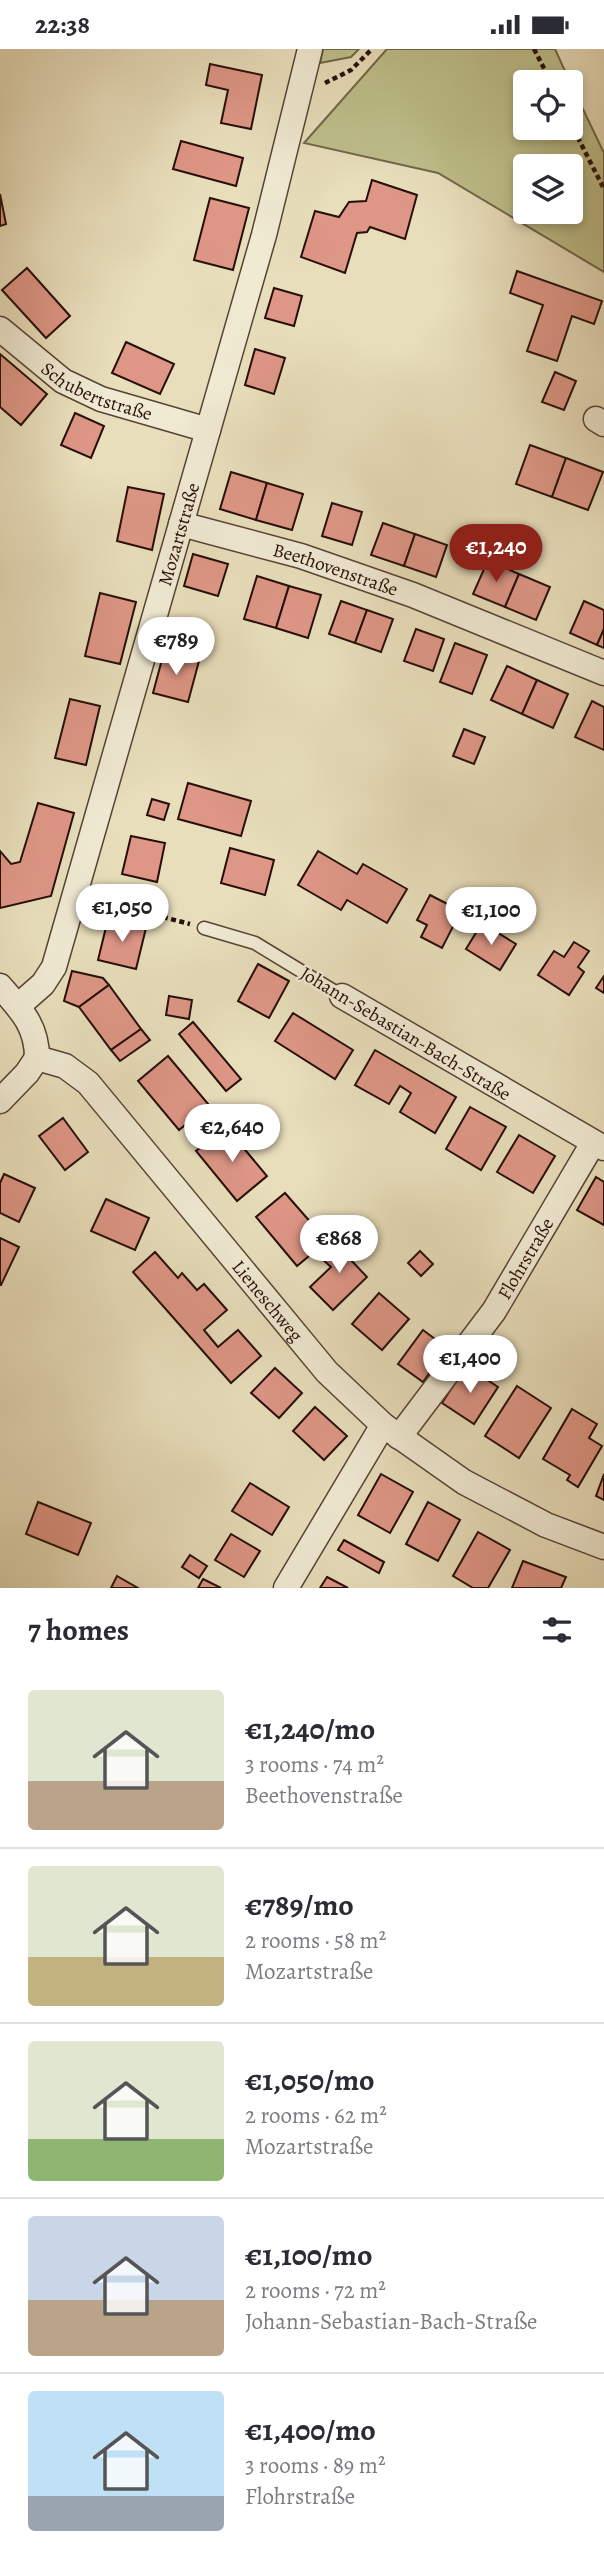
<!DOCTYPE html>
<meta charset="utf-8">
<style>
body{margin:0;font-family:Alegreya,serif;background:#f7f7f7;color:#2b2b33;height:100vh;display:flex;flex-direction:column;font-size:26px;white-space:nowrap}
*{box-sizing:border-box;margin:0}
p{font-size:23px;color:#7c7c81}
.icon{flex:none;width:38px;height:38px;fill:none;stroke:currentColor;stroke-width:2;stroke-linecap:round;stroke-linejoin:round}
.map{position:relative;height:1539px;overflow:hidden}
.details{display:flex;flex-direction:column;background:#fff;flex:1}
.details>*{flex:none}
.controls{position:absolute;left:513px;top:21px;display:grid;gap:14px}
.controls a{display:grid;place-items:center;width:70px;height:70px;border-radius:7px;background:#fff;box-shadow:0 4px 10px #0003;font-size:35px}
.price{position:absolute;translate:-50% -60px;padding:0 16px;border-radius:24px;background:#fff;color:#222;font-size:23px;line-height:46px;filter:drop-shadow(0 2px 4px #0008)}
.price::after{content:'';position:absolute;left:50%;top:42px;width:21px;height:16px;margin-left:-10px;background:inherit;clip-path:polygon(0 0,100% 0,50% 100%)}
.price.on{background:#8f2418;color:#fff}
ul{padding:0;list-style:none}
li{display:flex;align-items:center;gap:21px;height:175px;padding:0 28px}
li+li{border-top:2px solid #e1e1e2}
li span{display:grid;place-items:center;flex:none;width:196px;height:140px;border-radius:7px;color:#555}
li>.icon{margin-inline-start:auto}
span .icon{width:84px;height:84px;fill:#fffc;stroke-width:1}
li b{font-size:30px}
h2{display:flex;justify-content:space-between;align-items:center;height:84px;padding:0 28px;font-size:30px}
.status{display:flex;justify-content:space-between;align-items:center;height:49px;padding:0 35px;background:#fff;direction:ltr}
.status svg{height:19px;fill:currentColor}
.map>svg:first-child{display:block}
.green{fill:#bebf8b;stroke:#726749;stroke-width:2;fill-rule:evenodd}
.building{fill:#de9686;stroke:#270f07;stroke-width:2}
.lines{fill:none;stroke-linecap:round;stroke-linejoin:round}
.service-casing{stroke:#574334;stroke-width:15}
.minor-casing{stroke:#574334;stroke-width:27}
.path{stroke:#270f07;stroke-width:4.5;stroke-dasharray:5 3.5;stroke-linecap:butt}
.service{stroke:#f0ead3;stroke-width:12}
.minor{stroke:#f0ead3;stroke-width:24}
.labels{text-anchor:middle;stroke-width:5;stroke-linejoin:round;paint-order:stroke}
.street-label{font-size:19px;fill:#270f07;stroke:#f0ead3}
</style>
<div class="status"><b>22:38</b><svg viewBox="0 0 49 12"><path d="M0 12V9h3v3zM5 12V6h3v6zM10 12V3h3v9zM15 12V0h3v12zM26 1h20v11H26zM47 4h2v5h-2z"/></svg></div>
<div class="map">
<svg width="604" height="1539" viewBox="0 0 604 1539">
<rect width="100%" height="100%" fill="#e8debb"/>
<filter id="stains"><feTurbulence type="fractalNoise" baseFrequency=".00286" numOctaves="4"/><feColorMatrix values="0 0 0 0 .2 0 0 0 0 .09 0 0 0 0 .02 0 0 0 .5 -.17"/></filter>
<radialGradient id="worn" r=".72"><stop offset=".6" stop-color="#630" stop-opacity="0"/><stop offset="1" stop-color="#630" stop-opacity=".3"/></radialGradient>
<!-- green -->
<g class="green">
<polygon points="323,0 359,0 351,8 320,14"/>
<path d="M 387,0 L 555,0 L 570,33 L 525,33 L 525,79 L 570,79 L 570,33 L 604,104 L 604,223 L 438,124 L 304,94 ZM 525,117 L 570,117 L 570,163 L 525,163 Z"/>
</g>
<!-- building -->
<g class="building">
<polygon points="210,15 262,26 251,80 221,74 228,41 206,36"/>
<polygon points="181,92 243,109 236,137 173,120"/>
<polygon points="372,131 417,146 405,190 370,178 367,183 357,184 345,224 301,208 315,162 339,168 349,153 366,152"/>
<polygon points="0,145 6,175 0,177"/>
<polygon points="210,149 249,159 233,221 194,211"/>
<polygon points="27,219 70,267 46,289 2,241"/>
<polygon points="517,222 602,252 594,275 572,267 557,312 527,302 543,256 510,244"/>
<polygon points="274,239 302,247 294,277 265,269"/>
<polygon points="126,293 174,315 160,345 112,324"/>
<polygon points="255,300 285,309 274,345 245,336"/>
<polygon points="0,305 47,345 21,376 0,358"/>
<polygon points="555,323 576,332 564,361 542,353"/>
<polygon points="75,364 104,377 91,409 61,396"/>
<polygon points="530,396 566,409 552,448 516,435"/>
<polygon points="566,409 603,423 588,461 552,448"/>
<polygon points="231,423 267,434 256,471 220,460"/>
<polygon points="267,434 303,445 292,481 256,471"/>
<polygon points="128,438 164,445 152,501 117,492"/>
<polygon points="332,454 362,463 352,496 322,487"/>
<polygon points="383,474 415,485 404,517 371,506"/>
<polygon points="415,485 447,496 436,528 404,517"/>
<polygon points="193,505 228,515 218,547 184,537"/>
<polygon points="488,511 519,525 505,558 473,545"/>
<polygon points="519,525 550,538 536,571 505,558"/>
<polygon points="257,527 289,537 276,579 244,570"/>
<polygon points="289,537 321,546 308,589 276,579"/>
<polygon points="100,544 136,553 120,615 85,607"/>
<polygon points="341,552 367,561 355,594 329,585"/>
<polygon points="584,552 604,561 604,580 597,596 570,584"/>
<polygon points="367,561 393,570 381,603 355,594"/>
<polygon points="416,580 444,590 433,622 404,612"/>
<polygon points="604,580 604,599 597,596"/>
<polygon points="455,594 487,606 472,645 440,633"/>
<polygon points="164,603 199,612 188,653 153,644"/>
<polygon points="507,617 537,631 522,665 491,651"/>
<polygon points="537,631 568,645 553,679 522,665"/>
<polygon points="70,650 100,657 86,716 55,709"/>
<polygon points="592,652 604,658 604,701 575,688"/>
<polygon points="464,680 485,688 474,715 453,707"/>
<polygon points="188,734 251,752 241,787 178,770"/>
<polygon points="152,750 169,755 164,771 147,766"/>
<polygon points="38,754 74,764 51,847 0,859 0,802 11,815 20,813"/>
<polygon points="131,787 165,794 157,833 122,825"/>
<polygon points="230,799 274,811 265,846 221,834"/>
<polygon points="318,802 357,825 363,815 407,840 387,874 347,851 341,861 298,836"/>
<polygon points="430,846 461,862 442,899 421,888 427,876 417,871"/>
<polygon points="108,870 146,879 136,920 98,911"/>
<polygon points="482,874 516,895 500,921 466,900"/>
<polygon points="574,893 589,902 578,918 584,923 569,946 538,926 554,902 564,908"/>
<polygon points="258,915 289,932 269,969 238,952"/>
<polygon points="72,922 103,929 109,936 79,958 64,952"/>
<polygon points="604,927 604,944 596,939"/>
<polygon points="109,936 141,980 111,1001 79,958"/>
<polygon points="169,947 192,951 189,970 166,966"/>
<polygon points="293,964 353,1001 335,1030 275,992"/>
<polygon points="193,973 241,1030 226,1042 179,985"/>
<polygon points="141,980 150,991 120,1012 111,1001"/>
<polygon points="375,1001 456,1048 435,1084 400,1063 411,1044 400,1037 389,1055 355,1036"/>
<polygon points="168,1007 209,1056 179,1081 138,1032"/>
<polygon points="470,1058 506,1078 481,1121 446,1100"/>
<polygon points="63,1069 88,1103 65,1121 39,1087"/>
<polygon points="226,1078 267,1127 237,1152 196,1102"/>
<polygon points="519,1086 555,1107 533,1144 497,1123"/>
<polygon points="4,1125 35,1139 19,1173 0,1164 0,1134"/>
<polygon points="596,1128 604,1133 604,1176 577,1161"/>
<polygon points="285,1144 327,1192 297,1217 256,1168"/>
<polygon points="106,1150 149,1169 135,1201 91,1182"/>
<polygon points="343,1188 356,1202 349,1209 367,1228 333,1261 310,1238 331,1218 321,1209"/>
<polygon points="0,1189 19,1198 1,1236 0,1236"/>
<polygon points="420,1202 433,1215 421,1227 408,1214"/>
<polygon points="155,1203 178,1229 182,1224 197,1241 204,1235 227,1261 204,1281 218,1298 238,1281 261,1307 231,1334 133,1223"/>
<polygon points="379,1244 409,1270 382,1301 352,1275"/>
<polygon points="423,1281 447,1299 423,1333 398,1315"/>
<polygon points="466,1317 498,1338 474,1375 442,1354"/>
<polygon points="275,1319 302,1344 279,1369 251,1344"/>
<polygon points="517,1337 551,1359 519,1409 485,1387"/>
<polygon points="315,1358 347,1387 324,1411 293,1382"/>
<polygon points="572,1360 597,1375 589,1389 602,1397 578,1438 567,1431 570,1426 543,1410"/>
<polygon points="381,1425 413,1443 390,1484 358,1466"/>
<polygon points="604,1425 604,1451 596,1447"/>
<polygon points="250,1434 289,1458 272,1486 232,1462"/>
<polygon points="38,1453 91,1474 78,1506 26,1485"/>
<polygon points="428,1453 460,1471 438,1512 406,1495"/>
<polygon points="478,1483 510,1501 488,1539 473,1539 453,1527"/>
<polygon points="231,1485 260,1502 244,1528 215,1511"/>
<polygon points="344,1491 384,1513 379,1524 338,1501"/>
<polygon points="190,1506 207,1517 199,1529 182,1518"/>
<polygon points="523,1512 566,1528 561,1539 512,1539"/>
<polygon points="117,1527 138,1539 111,1539"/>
<polygon points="327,1528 348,1539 320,1539"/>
<polygon points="203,1530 221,1539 198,1539"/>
</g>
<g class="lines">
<defs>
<polyline id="service" points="204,879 255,894 342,947"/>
<g id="minor">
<path id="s1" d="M 0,280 L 63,332 L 101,350 L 208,381"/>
<polyline points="596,370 604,375"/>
<path id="s2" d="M 181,475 L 301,507 L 413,546 L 604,624"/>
<path d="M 0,937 C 20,960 37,976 37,1009"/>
<polyline points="342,947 604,1099"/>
<path id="s3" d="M 18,957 L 43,935 L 54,918 L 264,186 L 310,0"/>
<path id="s4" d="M 37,1009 L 65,1017 L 88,1034 L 327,1323 L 383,1376 L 464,1433 L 546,1476 L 604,1498"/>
<polyline points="0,1052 27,1024 37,1009"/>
<path id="s5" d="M 399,1388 L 494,1262 L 593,1094"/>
<polyline points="286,1539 383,1376"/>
</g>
</defs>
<!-- service casing -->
<use href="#service" class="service-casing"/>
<!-- minor casing -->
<use href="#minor" class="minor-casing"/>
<!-- path -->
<g class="path">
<polyline points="534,0 551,33"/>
<polyline points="325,34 351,21 372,0"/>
<polyline points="570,73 604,140"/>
<polyline points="97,851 190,875"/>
</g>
<!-- service -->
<use href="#service" class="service"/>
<!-- minor -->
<use href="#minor" class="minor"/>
</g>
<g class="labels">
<!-- street labels -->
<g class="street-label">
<text dy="7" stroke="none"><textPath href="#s1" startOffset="117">Schubertstraße</textPath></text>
<text dy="7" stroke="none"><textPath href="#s3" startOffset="504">Mozartstraße</textPath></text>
<text dy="7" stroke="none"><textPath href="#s2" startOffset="161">Beethovenstraße</textPath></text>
<text transform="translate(406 984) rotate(31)" y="7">Johann-Sebastian-Bach-Straße</text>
<text dy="7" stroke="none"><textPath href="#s5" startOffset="219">Flohrstraße</textPath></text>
<text dy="7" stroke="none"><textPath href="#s4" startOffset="340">Lieneschweg</textPath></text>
</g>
</g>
<rect width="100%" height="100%" filter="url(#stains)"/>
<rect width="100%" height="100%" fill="url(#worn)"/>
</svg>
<div class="controls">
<a><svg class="icon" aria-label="locate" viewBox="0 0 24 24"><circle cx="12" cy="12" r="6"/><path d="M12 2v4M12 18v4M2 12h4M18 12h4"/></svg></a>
<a><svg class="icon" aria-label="layers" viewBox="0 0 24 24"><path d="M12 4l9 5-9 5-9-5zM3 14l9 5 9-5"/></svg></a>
</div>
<b class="price on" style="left:496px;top:535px">€1,240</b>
<b class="price" style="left:176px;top:628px">€789</b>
<b class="price" style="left:122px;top:895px">€1,050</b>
<b class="price" style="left:491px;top:898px">€1,100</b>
<b class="price" style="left:232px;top:1115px">€2,640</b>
<b class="price" style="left:339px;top:1226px">€868</b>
<b class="price" style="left:470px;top:1346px">€1,400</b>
</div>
<section class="details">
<h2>7 homes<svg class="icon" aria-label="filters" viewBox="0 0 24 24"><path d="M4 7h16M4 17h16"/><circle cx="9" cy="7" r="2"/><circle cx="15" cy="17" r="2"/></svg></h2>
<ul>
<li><span style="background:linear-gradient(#dfe7d0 65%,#b9a48a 0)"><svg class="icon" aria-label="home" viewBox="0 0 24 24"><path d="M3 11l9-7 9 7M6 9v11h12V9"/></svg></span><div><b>€1,240/mo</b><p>3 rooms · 74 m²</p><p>Beethovenstraße</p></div></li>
<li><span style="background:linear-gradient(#dfe7d0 65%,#c2b280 0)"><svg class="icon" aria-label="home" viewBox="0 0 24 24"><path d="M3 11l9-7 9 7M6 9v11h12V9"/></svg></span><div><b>€789/mo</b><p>2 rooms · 58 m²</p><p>Mozartstraße</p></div></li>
<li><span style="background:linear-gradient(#dfe7d0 70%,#8fb573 0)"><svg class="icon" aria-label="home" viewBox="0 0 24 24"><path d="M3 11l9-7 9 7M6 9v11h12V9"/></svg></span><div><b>€1,050/mo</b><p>2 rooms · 62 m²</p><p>Mozartstraße</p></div></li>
<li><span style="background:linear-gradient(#c9d6e8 60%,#b9a48a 0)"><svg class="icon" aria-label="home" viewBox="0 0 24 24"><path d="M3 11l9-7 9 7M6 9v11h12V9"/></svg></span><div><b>€1,100/mo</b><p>2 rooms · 72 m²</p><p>Johann-Sebastian-Bach-Straße</p></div></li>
<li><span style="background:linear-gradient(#bfe0f5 75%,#9aa5b1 0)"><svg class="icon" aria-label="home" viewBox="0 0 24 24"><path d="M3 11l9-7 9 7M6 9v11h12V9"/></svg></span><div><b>€1,400/mo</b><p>3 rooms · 89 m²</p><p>Flohrstraße</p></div></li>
</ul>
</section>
